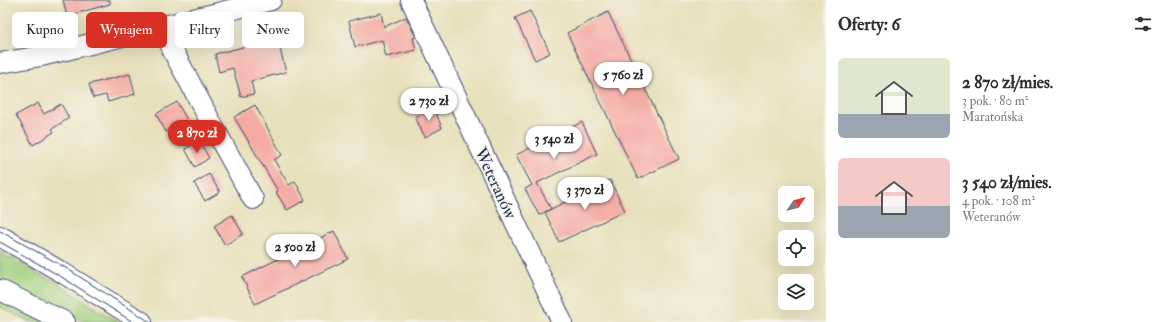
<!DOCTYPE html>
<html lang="pl">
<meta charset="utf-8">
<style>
body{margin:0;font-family:"IM FELL Double Pica",serif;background:#f2f2f3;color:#2b2b33;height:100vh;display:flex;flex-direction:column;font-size:15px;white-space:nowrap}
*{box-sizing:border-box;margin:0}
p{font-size:13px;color:#7c7c81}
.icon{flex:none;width:22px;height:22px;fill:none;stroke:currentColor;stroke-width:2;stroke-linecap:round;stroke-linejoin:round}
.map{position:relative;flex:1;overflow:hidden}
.details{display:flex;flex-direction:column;background:#fff;width:340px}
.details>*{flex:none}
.hud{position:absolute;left:12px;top:12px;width:380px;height:36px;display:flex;gap:8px}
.needle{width:26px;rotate:55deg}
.buttons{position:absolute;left:778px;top:186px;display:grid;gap:8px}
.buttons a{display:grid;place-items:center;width:36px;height:36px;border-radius:6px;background:#fff;box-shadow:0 4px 16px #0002;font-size:20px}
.price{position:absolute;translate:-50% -34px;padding:0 9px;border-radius:14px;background:#fff;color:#222;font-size:13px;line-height:26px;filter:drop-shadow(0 1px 2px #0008)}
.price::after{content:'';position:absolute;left:50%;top:24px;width:12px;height:9px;margin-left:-6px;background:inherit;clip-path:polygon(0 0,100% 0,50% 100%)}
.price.active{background:#d93025;color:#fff}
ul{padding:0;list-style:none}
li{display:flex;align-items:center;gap:12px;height:100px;padding:0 12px}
li span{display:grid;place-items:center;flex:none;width:112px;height:80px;border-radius:6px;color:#555}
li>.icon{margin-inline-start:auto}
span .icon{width:48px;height:48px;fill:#fffc;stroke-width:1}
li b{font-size:17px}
h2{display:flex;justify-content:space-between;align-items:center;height:48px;padding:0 12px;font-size:17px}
.pill{padding:0 14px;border-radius:6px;background:#fff;box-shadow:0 4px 16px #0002;font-size:14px;line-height:36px}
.pill.active{background:#d93025;color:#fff}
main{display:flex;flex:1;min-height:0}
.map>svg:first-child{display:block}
.green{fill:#9ecc7a;stroke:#5c7e6c}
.building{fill:#f4aba5}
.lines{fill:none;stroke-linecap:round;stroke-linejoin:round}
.minor-casing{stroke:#3a4a6c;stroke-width:22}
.minor{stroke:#fff;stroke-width:20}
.tram{stroke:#1b2f5e;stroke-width:1}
.labels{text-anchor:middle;stroke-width:3.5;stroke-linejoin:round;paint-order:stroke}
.street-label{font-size:17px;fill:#1b2f5e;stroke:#f7f3e8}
</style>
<main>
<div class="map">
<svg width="826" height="322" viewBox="0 0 826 322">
<rect width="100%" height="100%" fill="#f7f3e8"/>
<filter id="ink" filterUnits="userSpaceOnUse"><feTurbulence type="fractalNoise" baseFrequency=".025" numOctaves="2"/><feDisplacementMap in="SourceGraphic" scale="8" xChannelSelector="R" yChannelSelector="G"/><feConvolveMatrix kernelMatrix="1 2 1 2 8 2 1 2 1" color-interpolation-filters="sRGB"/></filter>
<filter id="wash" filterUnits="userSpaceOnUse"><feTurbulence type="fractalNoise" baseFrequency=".012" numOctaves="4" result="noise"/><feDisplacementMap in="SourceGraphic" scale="16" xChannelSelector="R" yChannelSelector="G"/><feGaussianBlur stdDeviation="0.9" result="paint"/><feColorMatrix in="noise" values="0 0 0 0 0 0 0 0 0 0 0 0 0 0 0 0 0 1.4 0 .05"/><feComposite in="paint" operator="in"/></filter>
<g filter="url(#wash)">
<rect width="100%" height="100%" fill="#e8e0bc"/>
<!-- green -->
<g class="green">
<polygon points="0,251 6,255 7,258 12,258 37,272 36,274 56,282 118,322 84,322 0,280"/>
<polygon points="0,299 47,322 30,322 0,307"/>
</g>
<g id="blocks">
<!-- building -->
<g class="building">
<polygon points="63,0 110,0 110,4 67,16"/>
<polygon points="530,11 550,53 535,60 515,18"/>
<polygon points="608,12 679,159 638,179 567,33"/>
<polygon points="381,13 384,27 406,17 416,37 413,38 416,50 386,57 382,40 355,47 349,21"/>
<polygon points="270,36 271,42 278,41 286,72 251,81 254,94 241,97 233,68 219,72 215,54 255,44 253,40"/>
<polygon points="130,74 135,94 108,102 106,95 93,98 89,84"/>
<polygon points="177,102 187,120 166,132 156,114"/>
<polygon points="38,103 44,114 61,104 69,118 52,129 54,132 33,145 16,115"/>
<polygon points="255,105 282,155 274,160 289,185 295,181 305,200 287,210 276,192 278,191 234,117"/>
<polygon points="434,108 442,128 425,137 415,117"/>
<polygon points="582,122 597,154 537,183 551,209 539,215 525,189 532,185 516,155"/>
<polygon points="199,141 209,158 195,167 185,149"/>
<polygon points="209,174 220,192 205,201 194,183"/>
<polygon points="610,180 625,211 559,242 545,212"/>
<polygon points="232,215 243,234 225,245 214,226"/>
<polygon points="334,231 348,259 255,304 242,277"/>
</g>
</g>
</g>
<g filter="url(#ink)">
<use href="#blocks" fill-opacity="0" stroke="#3a4a6c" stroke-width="1"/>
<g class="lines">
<defs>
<g id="minor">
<polyline points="411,0 562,322"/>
<polyline points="164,25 172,49 214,128 253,199"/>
<polyline points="0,63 41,56 271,0"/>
<polyline points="0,236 63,273 142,322"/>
<polyline points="0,290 65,322"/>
</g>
</defs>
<!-- minor casing -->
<use href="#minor" class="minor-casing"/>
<!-- minor -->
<use href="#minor" class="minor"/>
<!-- tram -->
<g class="tram">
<polyline points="0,231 66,268 150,322"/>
<polyline points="0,242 60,276 133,322"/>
</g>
</g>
</g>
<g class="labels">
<!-- street labels -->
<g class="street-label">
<text transform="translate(496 183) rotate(65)" y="6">Weteranów</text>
</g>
</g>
</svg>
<div class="buttons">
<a><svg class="needle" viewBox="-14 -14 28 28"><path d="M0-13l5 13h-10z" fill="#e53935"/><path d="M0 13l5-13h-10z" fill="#7c7c81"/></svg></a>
<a><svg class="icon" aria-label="locate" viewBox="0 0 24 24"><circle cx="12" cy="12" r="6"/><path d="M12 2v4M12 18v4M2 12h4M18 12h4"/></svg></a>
<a><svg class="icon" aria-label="layers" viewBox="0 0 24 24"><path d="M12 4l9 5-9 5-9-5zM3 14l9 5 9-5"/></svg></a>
</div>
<b class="price" style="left:623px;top:96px">5 760 zł</b>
<b class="price" style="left:429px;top:122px">2 730 zł</b>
<b class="price active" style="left:197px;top:154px">2 870 zł</b>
<b class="price" style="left:554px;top:160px">3 540 zł</b>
<b class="price" style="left:585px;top:211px">3 370 zł</b>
<b class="price" style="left:295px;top:268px">2 500 zł</b>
<div class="hud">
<a class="pill">Kupno</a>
<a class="pill active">Wynajem</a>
<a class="pill">Filtry</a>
<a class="pill">Nowe</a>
</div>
</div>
<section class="details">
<h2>Oferty: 6<svg class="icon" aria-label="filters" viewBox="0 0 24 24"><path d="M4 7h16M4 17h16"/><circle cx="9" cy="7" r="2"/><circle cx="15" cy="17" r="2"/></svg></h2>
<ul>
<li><span style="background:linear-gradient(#dfe7d0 70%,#9aa5b1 0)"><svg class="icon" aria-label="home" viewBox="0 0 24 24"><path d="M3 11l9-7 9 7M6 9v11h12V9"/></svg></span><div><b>2 870 zł/mies.</b><p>3 pok. · 80 m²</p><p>Maratońska</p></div></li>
<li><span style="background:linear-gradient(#f6c9c9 60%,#9aa5b1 0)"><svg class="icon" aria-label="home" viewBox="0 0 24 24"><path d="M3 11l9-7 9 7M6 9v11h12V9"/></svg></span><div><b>3 540 zł/mies.</b><p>4 pok. · 108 m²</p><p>Weteranów</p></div></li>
</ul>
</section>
</main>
